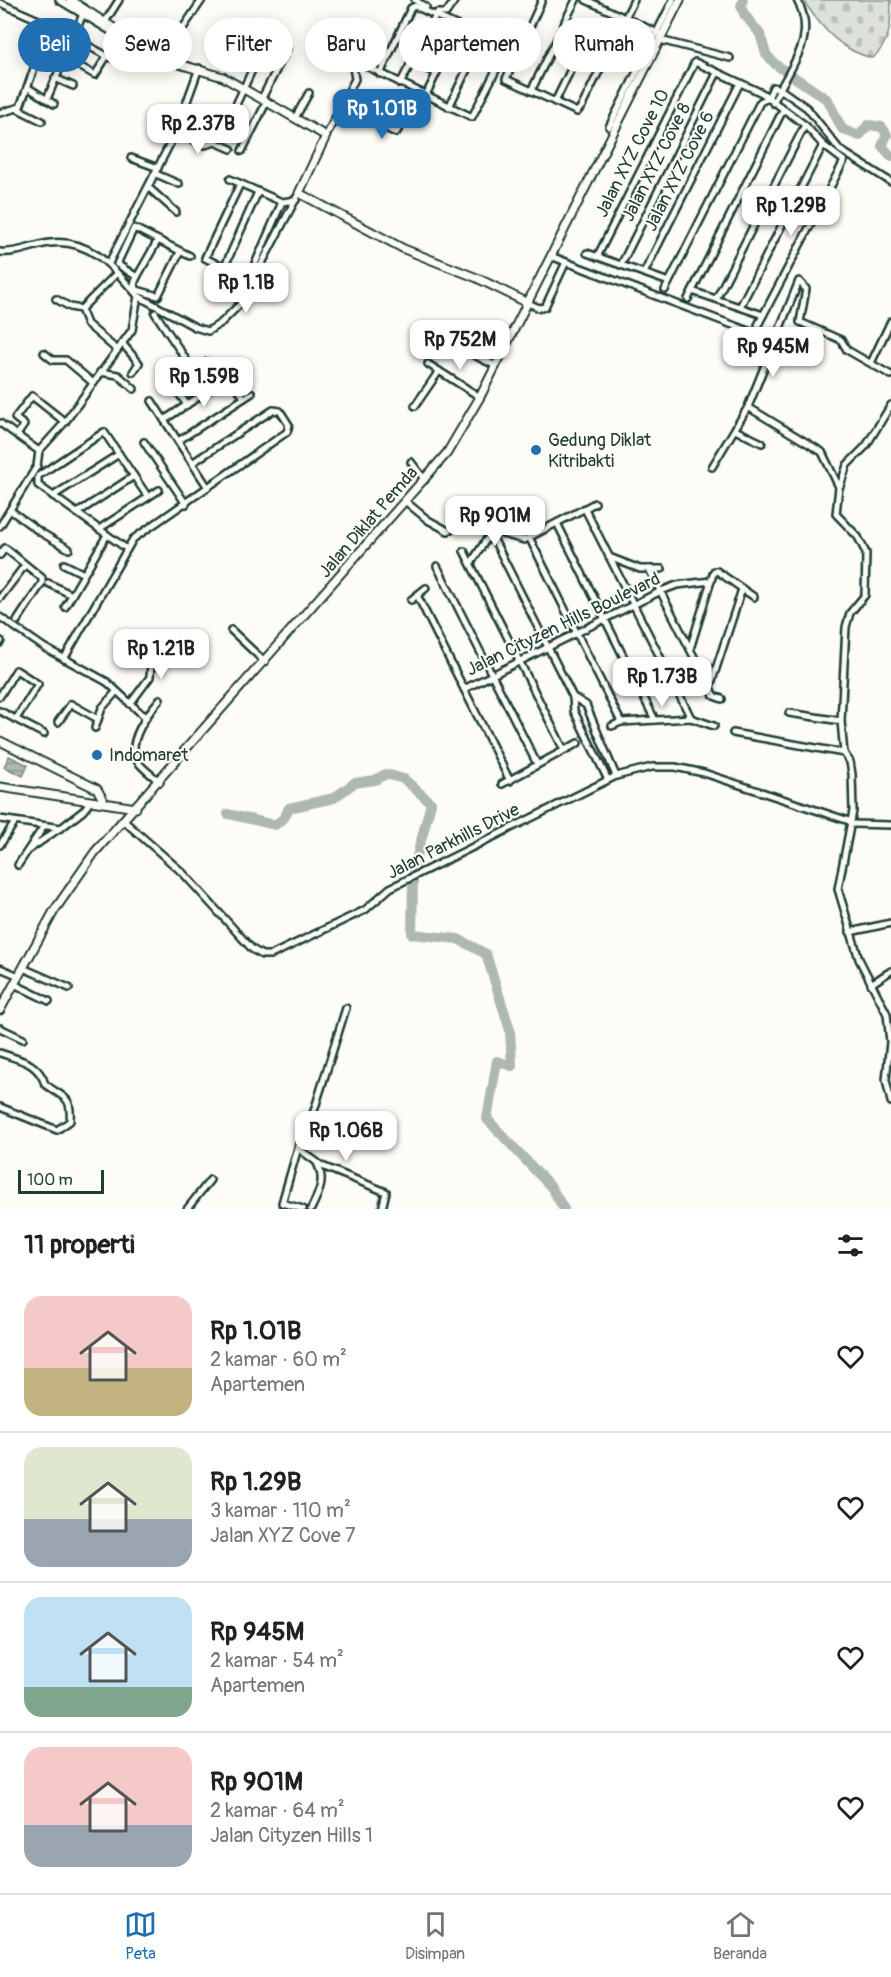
<!DOCTYPE html>
<html lang="id">
<meta charset="utf-8">
<style>
body{margin:0;font-family:Pangolin,sans-serif;background:#f6f6f6;color:#202124;height:100vh;display:flex;flex-direction:column;font-size:22px;white-space:nowrap}
*{box-sizing:border-box;margin:0}
p{font-size:20px;color:#757577}
.icon{flex:none;width:33px;height:33px;fill:none;stroke:currentColor;stroke-width:2;stroke-linecap:round;stroke-linejoin:round}
.map{position:relative;height:1209px;overflow:hidden}
.sheet{display:flex;flex-direction:column;background:#fff;flex:1}
.sheet>*{flex:none}
.hud{position:absolute;left:18px;top:18px;width:855px;height:54px;display:flex;gap:12px}
.scale{position:absolute;left:18px;bottom:15px;width:86px;box-sizing:border-box;padding-left:6px;border:3px solid #1f3d34;border-top:0;font-size:16px;line-height:21px;white-space:nowrap;color:#1f3d34;-webkit-text-stroke:4px #fdfcf7;paint-order:stroke}
.price{position:absolute;translate:-50% -51px;padding:0 14px;border-radius:12px;background:#fff;color:#222;font-size:20px;line-height:39px;filter:drop-shadow(0 2px 3px #0008)}
.price::after{content:'';position:absolute;left:50%;top:36px;width:18px;height:14px;margin-left:-9px;background:inherit;clip-path:polygon(0 0,100% 0,50% 100%)}
.price.on{background:#1f6fb2;color:#fff}
ul{padding:0;list-style:none}
li{display:flex;align-items:center;gap:18px;height:150px;padding:0 24px}
li+li{border-top:2px solid #e0e0e0}
li span{display:grid;place-items:center;flex:none;width:168px;height:120px;border-radius:18px;color:#555}
li>.icon{margin-inline-start:auto}
span .icon{width:72px;height:72px;fill:#fffc;stroke-width:1}
li b{font-size:26px}
h2{display:flex;justify-content:space-between;align-items:center;height:72px;padding:0 24px;font-size:26px}
.tag{padding:0 21px;border-radius:27px;background:#fff;box-shadow:0 3px 15px #0003;font-size:21px;line-height:54px}
.tag.on{background:#1f6fb2;color:#fff}
.tabs{display:flex;justify-content:space-around;align-items:center;height:84px;border-top:2px solid #e0e0e0;background:#fff;font-size:16px;color:#757577}
.tabs a{display:grid;justify-items:center;gap:3px}
.tabs .on{color:#1f6fb2}
.map>svg:first-child{display:block}
.cemetery{fill:url(#cemetery-stones);stroke:#7e8e88;stroke-width:1.5}
.water{fill:url(#water-rules);stroke:#75877f;stroke-width:1.5}
.lines{fill:none;stroke-linecap:round;stroke-linejoin:round}
.river{stroke:#aeb8b1;stroke-width:10}
.minor-casing{stroke:#1f3d34;stroke-width:10}
.tertiary-casing{stroke:#1f3d34;stroke-width:11}
.minor{stroke:#fdfcf7;stroke-width:5}
.tertiary{stroke:#fdfcf7;stroke-width:7}
.poi-dot{fill:#1f6fb2;stroke:#fdfcf7;stroke-width:2}
.labels{text-anchor:middle;stroke-width:4.5;stroke-linejoin:round;paint-order:stroke}
.street-label{font-size:18px;fill:#1f3d34;stroke:#fdfcf7}
.poi-label{font-size:18px;fill:#1f3d34;stroke:#fdfcf7;text-anchor:start}
</style>
<div class="map">
<svg width="891" height="1209" viewBox="0 0 891 1209">
<defs>
<pattern id="cemetery-stones" width="16" height="16" patternUnits="userSpaceOnUse" patternTransform="scale(1.5)"><rect width="16" height="16" fill="#dde0db"/><path d="M2 7V4a2 2 0 0 1 4 0v3zM10 15v-3a2 2 0 0 1 4 0v3z" fill="#bdc1bd"/></pattern>
<pattern id="water-rules" width="6" height="5" patternUnits="userSpaceOnUse" patternTransform="scale(1.5)"><rect width="6" height="5" fill="#aeb8b1"/><path d="M0 2.5h6" fill="none" stroke="#8d9791"/></pattern>
</defs>
<rect width="100%" height="100%" fill="#fdfcf7"/>
<filter id="ink" filterUnits="userSpaceOnUse"><feTurbulence type="fractalNoise" baseFrequency=".0167" numOctaves="2"/><feDisplacementMap in="SourceGraphic" scale="12" xChannelSelector="R" yChannelSelector="G"/><feConvolveMatrix kernelMatrix="1 2 1 2 8 2 1 2 1" color-interpolation-filters="sRGB"/></filter>
<g filter="url(#ink)">
<!-- cemetery -->
<path class="cemetery" d="M 807,0 L 891,0 C 891,24 891,41 873,58 C 842,52 822,28 805,3 Z"/>
<!-- water -->
<polygon class="water" points="9,756 28,765 23,776 4,767"/>
<g class="lines">
<!-- river -->
<g class="river">
<polyline points="743,0 741,6 744,14 760,34 766,54 775,64 828,100 842,129 859,136 868,125 882,127 887,135 882,146 891,156"/>
<polyline points="228,814 275,825 284,818 289,808 334,798 354,783 375,780 386,774 404,779 431,803 413,871"/>
<polyline points="413,881 412,934 458,939 486,954 510,1030 512,1066 497,1061 487,1119 551,1187 564,1209"/>
</g>
<defs>
<g id="minor">
<polyline points="59,0 127,41"/>
<polyline points="415,0 426,7"/>
<polyline points="542,0 506,79 577,112 582,106 634,0"/>
<polyline points="586,0 658,33"/>
<path d="M 797,0 C 816,34 796,59 780,89 L 807,108 L 840,150 L 891,182"/>
<polyline points="0,3 50,25"/>
<polyline points="437,13 446,13 455,0"/>
<polyline points="565,21 576,0"/>
<polyline points="105,22 119,0"/>
<polyline points="425,38 448,49"/>
<polyline points="660,40 730,58"/>
<polyline points="107,56 117,60"/>
<polyline points="162,59 202,0"/>
<polyline points="412,63 436,73"/>
<polyline points="368,67 472,117 507,49"/>
<polyline points="380,74 411,8 415,6 516,53"/>
<polyline points="55,78 73,86"/>
<polyline points="400,84 436,15"/>
<polyline points="27,87 54,104"/>
<polyline points="531,91 566,21 613,44"/>
<polyline points="425,97 459,27"/>
<polyline points="262,98 287,49"/>
<polyline points="768,98 773,87 780,89 773,103"/>
<polyline points="47,99 83,14"/>
<polyline points="555,102 589,32"/>
<polyline points="343,107 396,133 408,114"/>
<polyline points="449,107 482,38"/>
<polyline points="18,109 42,121"/>
<polyline points="234,109 266,40"/>
<polyline points="0,113 20,107 50,25 107,56 95,75 65,58"/>
<polyline points="295,118 309,93"/>
<polyline points="609,127 673,0"/>
<polyline points="176,132 205,145 215,142 231,149"/>
<polyline points="326,136 355,79 352,62 338,53"/>
<polyline points="242,151 267,101"/>
<polyline points="131,158 158,168"/>
<polyline points="156,174 179,184"/>
<polyline points="230,179 282,202 296,200"/>
<polyline points="240,184 205,258 243,277 252,271 282,202"/>
<polyline points="149,188 176,212"/>
<path d="M 0,252 C 17,254 33,245 50,243 C 91,238 114,269 138,296 L 132,330 L 65,422 L 39,451 L 37,466 L 0,526"/>
<polyline points="180,252 158,296 137,290 134,284 137,277 117,264 134,228 190,256"/>
<polyline points="587,253 669,282"/>
<polyline points="551,256 566,262"/>
<polyline points="597,257 695,62 762,93 805,125 823,145 844,161 758,325"/>
<polyline points="109,263 176,132 199,68"/>
<polyline points="621,265 717,73"/>
<polyline points="224,268 258,192"/>
<polyline points="644,273 740,83"/>
<polyline points="137,277 158,240"/>
<polyline points="665,290 760,102 768,98"/>
<polyline points="692,291 763,315"/>
<polyline points="138,296 195,327 208,331 221,323 241,303 299,193"/>
<polyline points="56,299 70,307 81,309 87,324 117,350"/>
<polyline points="688,299 783,110"/>
<polyline points="716,299 805,125"/>
<polyline points="528,303 539,308 545,307 566,262 775,341"/>
<polyline points="740,307 823,145"/>
<polyline points="81,309 117,273"/>
<polyline points="155,313 193,370"/>
<polyline points="420,328 496,366"/>
<polyline points="122,343 139,363 133,372"/>
<polyline points="44,353 53,360 66,360 92,382"/>
<polyline points="871,363 891,321"/>
<polyline points="428,364 480,397"/>
<polyline points="100,372 118,375 134,389"/>
<polyline points="179,379 207,362 227,372 244,398"/>
<polyline points="173,385 187,405"/>
<polyline points="152,401 207,486"/>
<polyline points="415,406 439,371"/>
<polyline points="748,407 822,452 839,487 836,514 858,537 866,553 865,595 850,613 846,627 841,721 844,753 850,762 852,774 853,811 838,889 859,959 887,1014 890,1042 886,1080 891,1102"/>
<polyline points="164,420 230,376"/>
<polyline points="0,423 39,451"/>
<polyline points="735,430 762,443"/>
<polyline points="17,435 24,425 15,418 32,396 65,422"/>
<polyline points="178,441 252,393"/>
<polyline points="144,442 186,504"/>
<polyline points="411,462 425,480"/>
<polyline points="712,467 748,407 799,281 806,289 800,322 841,340 847,350 891,375"/>
<polyline points="840,486 847,465 866,446 891,405"/>
<polyline points="53,496 119,454"/>
<polyline points="405,501 428,520 448,531 454,528"/>
<polyline points="585,509 691,718"/>
<polyline points="10,510 40,532 69,549"/>
<polyline points="77,513 134,476"/>
<polyline points="557,523 655,720"/>
<polyline points="99,529 159,490"/>
<polyline points="489,530 573,697 574,711 608,780"/>
<polyline points="489,530 524,540 595,503"/>
<polyline points="529,537 621,722"/>
<polyline points="127,549 38,485 38,476 104,432 148,497"/>
<polyline points="464,551 564,750"/>
<polyline points="0,555 5,548 42,578 42,583 17,621"/>
<polyline points="609,557 640,569 662,569"/>
<polyline points="471,563 488,537 491,520"/>
<polyline points="64,564 84,574"/>
<polyline points="437,566 537,764"/>
<polyline points="649,569 714,696 722,699"/>
<polyline points="48,583 72,595"/>
<polyline points="417,595 510,781"/>
<polyline points="0,598 25,565"/>
<polyline points="411,600 426,588"/>
<polyline points="65,607 107,535"/>
<polyline points="0,617 45,648 107,682 145,717"/>
<polyline points="231,630 265,662"/>
<polyline points="0,643 1,641"/>
<polyline points="690,649 714,571 717,571 754,597"/>
<polyline points="64,659 133,539 287,432 289,425 280,411 273,410 192,463"/>
<polyline points="710,687 742,589"/>
<polyline points="464,689 661,591 677,585 711,581"/>
<polyline points="0,696 16,670 38,684 16,719"/>
<polyline points="573,697 586,705 616,776"/>
<polyline points="130,704 150,677 151,665 169,639"/>
<polyline points="0,711 44,734"/>
<polyline points="789,713 841,721"/>
<polyline points="58,722 71,704 96,718"/>
<polyline points="612,726 621,722 691,718 714,726"/>
<polyline points="95,728 102,708 116,692"/>
<polyline points="733,733 844,753"/>
<path d="M 160,782 C 153,776 140,767 136,759 C 127,741 149,712 160,699"/>
<polyline points="502,784 578,743"/>
<polyline points="0,819 61,828 83,811 91,801"/>
<polyline points="124,821 183,873 252,949 262,955 271,955 365,910 390,888 616,776 652,767 675,767 704,773 849,821"/>
<polyline points="852,824 891,825"/>
<polyline points="0,845 15,822"/>
<polyline points="30,849 60,828"/>
<polyline points="18,865 44,826"/>
<polyline points="850,932 891,923"/>
<polyline points="0,968 19,976"/>
<polyline points="23,968 69,988"/>
<polyline points="14,984 49,1001"/>
<polyline points="871,984 891,971"/>
<polyline points="0,1028 23,1039"/>
<path d="M 0,1053 C 20,1060 38,1062 45,1084 C 63,1099 72,1094 70,1121 L 57,1130 L 0,1107"/>
<polyline points="299,1149 322,1166 386,1192 382,1209"/>
<polyline points="187,1209 210,1180"/>
<polyline points="303,1209 282,1203 302,1134 314,1111 346,1008"/>
<path d="M 311,1209 C 319,1192 326,1181 317,1163"/>
</g>
<g id="tertiary">
<polyline points="70,0 162,59 223,77 326,136 299,193 404,249 477,278 528,303"/>
<polyline points="0,741 97,789 105,803"/>
<polyline points="0,787 136,808"/>
<polyline points="0,1010 54,911 95,852 447,453 480,397 680,0"/>
</g>
</defs>
<!-- minor casing -->
<use href="#minor" class="minor-casing"/>
<!-- tertiary casing -->
<use href="#tertiary" class="tertiary-casing"/>
<!-- minor -->
<use href="#minor" class="minor"/>
<!-- tertiary -->
<use href="#tertiary" class="tertiary"/>
</g>
</g>
<!-- markers -->
<g class="poi-dot">
<circle cx="536" cy="450" r="6"/>
<circle cx="97" cy="755" r="6"/>
</g>
<g class="labels">
<!-- street labels -->
<g class="street-label">
<text transform="translate(632 153) rotate(-63)" y="6">Jalan XYZ Cove 10</text>
<text transform="translate(656 162) rotate(-63)" y="6">Jalan XYZ Cove 8</text>
<text transform="translate(679 171) rotate(-63)" y="6">Jalan XYZ Cove 6</text>
<text transform="translate(368 522) rotate(-49)" y="6">Jalan Diklat Pemda</text>
<text transform="translate(563 624) rotate(-26)" y="6">Jalan Cityzen Hills Boulevard</text>
<text transform="translate(453 841) rotate(-27)" y="6">Jalan Parkhills Drive</text>
</g>
<!-- poi labels -->
<g class="poi-label">
<text x="548" y="446">Gedung Diklat<tspan x="548" dy="21">Kitribakti</tspan></text>
<text x="109" y="761">Indomaret</text>
</g>
</g>
</svg>
<div class="scale">100 m</div>
<b class="price on" style="left:382px;top:140px">Rp 1.01B</b>
<b class="price" style="left:198px;top:155px">Rp 2.37B</b>
<b class="price" style="left:791px;top:237px">Rp 1.29B</b>
<b class="price" style="left:246px;top:314px">Rp 1.1B</b>
<b class="price" style="left:460px;top:371px">Rp 752M</b>
<b class="price" style="left:773px;top:378px">Rp 945M</b>
<b class="price" style="left:204px;top:408px">Rp 1.59B</b>
<b class="price" style="left:495px;top:547px">Rp 901M</b>
<b class="price" style="left:161px;top:680px">Rp 1.21B</b>
<b class="price" style="left:662px;top:708px">Rp 1.73B</b>
<b class="price" style="left:346px;top:1162px">Rp 1.06B</b>
<div class="hud">
<a class="tag on">Beli</a>
<a class="tag">Sewa</a>
<a class="tag">Filter</a>
<a class="tag">Baru</a>
<a class="tag">Apartemen</a>
<a class="tag">Rumah</a>
</div>
</div>
<section class="sheet">
<h2>11 properti<svg class="icon" aria-label="filters" viewBox="0 0 24 24"><path d="M4 7h16M4 17h16"/><circle cx="9" cy="7" r="2"/><circle cx="15" cy="17" r="2"/></svg></h2>
<ul>
<li><span style="background:linear-gradient(#f6c9c9 60%,#c2b280 0)"><svg class="icon" aria-label="home" viewBox="0 0 24 24"><path d="M3 11l9-7 9 7M6 9v11h12V9"/></svg></span><div><b>Rp 1.01B</b><p>2 kamar · 60 m²</p><p>Apartemen</p></div><svg class="icon" aria-label="heart" viewBox="0 0 24 24"><path d="M12 20l-8-8c-3-5 5-10 8-4 3-6 11-1 8 4z"/></svg></li>
<li><span style="background:linear-gradient(#dfe7d0 60%,#9aa5b1 0)"><svg class="icon" aria-label="home" viewBox="0 0 24 24"><path d="M3 11l9-7 9 7M6 9v11h12V9"/></svg></span><div><b>Rp 1.29B</b><p>3 kamar · 110 m²</p><p>Jalan XYZ Cove 7</p></div><svg class="icon" aria-label="heart" viewBox="0 0 24 24"><path d="M12 20l-8-8c-3-5 5-10 8-4 3-6 11-1 8 4z"/></svg></li>
<li><span style="background:linear-gradient(#bfe0f5 75%,#7fa58c 0)"><svg class="icon" aria-label="home" viewBox="0 0 24 24"><path d="M3 11l9-7 9 7M6 9v11h12V9"/></svg></span><div><b>Rp 945M</b><p>2 kamar · 54 m²</p><p>Apartemen</p></div><svg class="icon" aria-label="heart" viewBox="0 0 24 24"><path d="M12 20l-8-8c-3-5 5-10 8-4 3-6 11-1 8 4z"/></svg></li>
<li><span style="background:linear-gradient(#f6c9c9 65%,#9aa5b1 0)"><svg class="icon" aria-label="home" viewBox="0 0 24 24"><path d="M3 11l9-7 9 7M6 9v11h12V9"/></svg></span><div><b>Rp 901M</b><p>2 kamar · 64 m²</p><p>Jalan Cityzen Hills 1</p></div><svg class="icon" aria-label="heart" viewBox="0 0 24 24"><path d="M12 20l-8-8c-3-5 5-10 8-4 3-6 11-1 8 4z"/></svg></li>
</ul>
</section>
<nav class="tabs">
<a class="on"><svg class="icon" aria-label="map" viewBox="0 0 24 24"><path d="M3 6l6-2 6 2 6-2v14l-6 2-6-2-6 2zM9 4v14M15 6v14"/></svg>Peta</a>
<a><svg class="icon" aria-label="saved" viewBox="0 0 24 24"><path d="M7 4h10v16l-5-4-5 4z"/></svg>Disimpan</a>
<a><svg class="icon" aria-label="home" viewBox="0 0 24 24"><path d="M3 11l9-7 9 7M6 9v11h12V9"/></svg>Beranda</a>
</nav>
